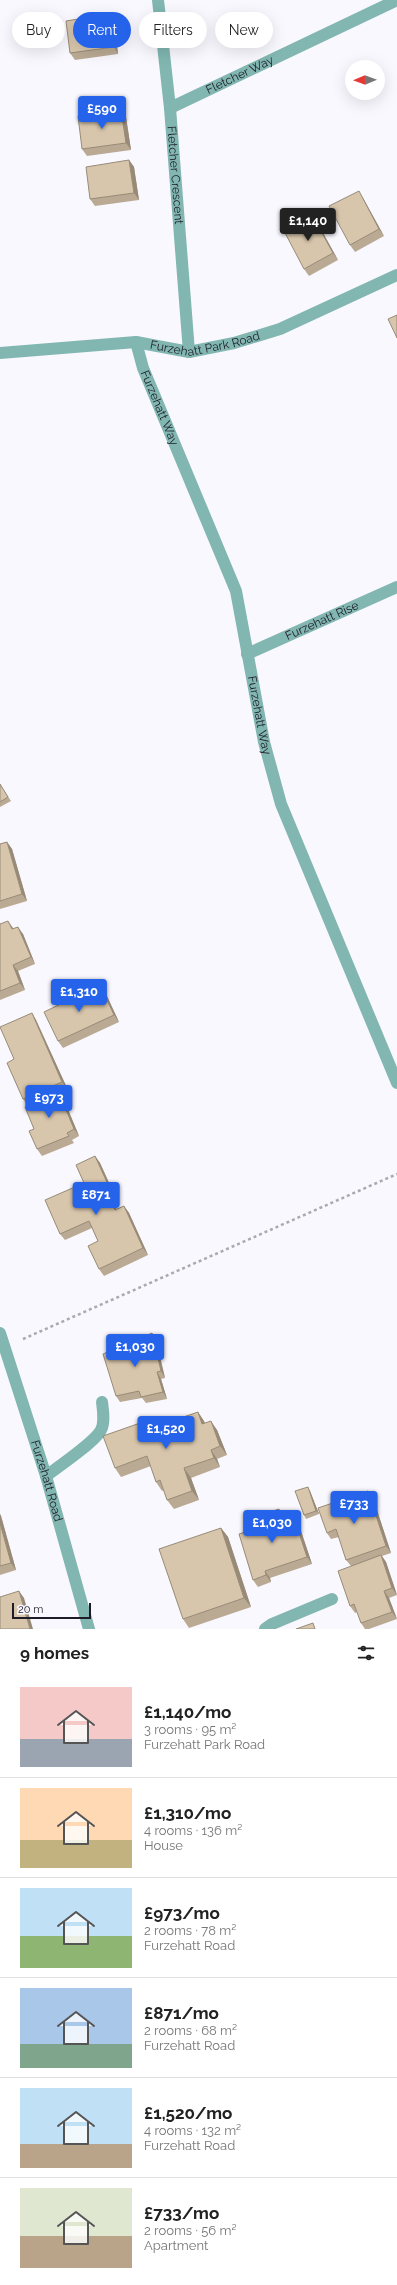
<!DOCTYPE html>
<meta charset="utf-8">
<style>
body{margin:0;font-family:Raleway,sans-serif;background:#f6f6f6;color:#222;height:100vh;display:flex;flex-direction:column;font-size:15px;white-space:nowrap}
*{box-sizing:border-box;margin:0}
p{font-size:13px;color:#767676}
.icon{flex:none;width:22px;height:22px;fill:none;stroke:currentColor;stroke-width:2;stroke-linecap:round;stroke-linejoin:round}
.map{position:relative;height:1629px;overflow:hidden}
.drawer{display:flex;flex-direction:column;background:#fff;flex:1}
.drawer>*{flex:none}
.hud{position:absolute;left:12px;top:12px;width:373px;height:36px;display:flex;gap:8px}
.needle{width:26px;rotate:269deg}
.controls{position:absolute;left:345px;top:60px;display:grid;gap:8px}
.controls a{display:grid;place-items:center;width:40px;height:40px;border-radius:50%;background:#fff;box-shadow:0 4px 16px #0002;font-size:20px}
.scale{position:absolute;left:12px;bottom:10px;width:79px;box-sizing:border-box;padding-left:4px;border:2px solid #1e1d27;border-top:0;font-size:11px;line-height:14px;white-space:nowrap;color:#1e1d27;-webkit-text-stroke:3px #f9f8fe;paint-order:stroke}
.price{position:absolute;translate:-50% -34px;padding:0 9px;border-radius:4px;background:#2563eb;color:#fff;font-size:13px;line-height:26px;filter:drop-shadow(0 1px 2px #0008)}
.price::after{content:'';position:absolute;left:50%;top:24px;width:12px;height:9px;margin-left:-6px;background:inherit;clip-path:polygon(0 0,100% 0,50% 100%)}
.price.selected{background:#222;color:#fff}
ul{padding:0;list-style:none}
li{display:flex;align-items:center;gap:12px;height:100px;padding:0 20px}
li+li{border-top:1px solid #e0e0e0}
li span{display:grid;place-items:center;flex:none;width:112px;height:80px;border-radius:0px;color:#555}
li>.icon{margin-inline-start:auto}
span .icon{width:48px;height:48px;fill:#fffc;stroke-width:1}
li b{font-size:17px}
h2{display:flex;justify-content:space-between;align-items:center;height:48px;padding:0 20px;font-size:17px}
.pill{padding:0 14px;border-radius:18px;background:#fff;box-shadow:0 4px 16px #0002;font-size:14px;line-height:36px}
.pill.selected{background:#2563eb;color:#fff}
.map>svg:first-child{display:block}
.lines{fill:none;stroke-linecap:round;stroke-linejoin:round}
.path{stroke:#aaa9b0;stroke-width:2.5;stroke-dasharray:3 3;stroke-linecap:butt}
.service{stroke:#81b6b1;stroke-width:12}
.minor{stroke:#81b6b1;stroke-width:12}
.tertiary{stroke:#81b6b1;stroke-width:12}
.wall{fill:#baaa94}
.shaded-wall{fill:#978b78}
.building{fill:#d8c6ac;stroke:#978b78}
.labels{text-anchor:middle;stroke-width:3;stroke-linejoin:round;paint-order:stroke}
.street-label{font-size:12px;fill:#1e1d27;stroke:#f9f8fe}
</style>
<div class="map">
<svg width="397" height="1629" viewBox="0 0 397 1629">
<rect width="100%" height="100%" fill="#f9f8fe"/>
<g class="lines">
<!-- path -->
<polyline class="path" points="23,1339 397,1174"/>
<!-- service -->
<g class="service">
<path d="M 46,1476 C 58,1467 95,1442 101,1430 C 105,1423 103,1410 102,1402"/>
<polyline points="265,1629 272,1624 332,1599"/>
</g>
<!-- minor -->
<g class="minor">
<path id="s1" d="M 158,0 L 170,108 L 189,352"/>
<path id="s2" d="M 170,108 L 397,0"/>
<path id="s3" d="M 136,342 L 143,368 L 236,591 L 264,742 L 281,804 L 397,1083"/>
<path id="s4" d="M 0,353 L 136,342 L 189,352 L 234,343 L 280,329 L 397,275"/>
<path id="s5" d="M 247,654 L 397,587"/>
</g>
<!-- tertiary -->
<path class="tertiary" id="s6" d="M 0,1333 L 46,1476 L 89,1629"/>
</g>
<!-- wall -->
<g class="wall">
<polygon points="109,14 114,21 118,54 75,60 70,53"/>
<polygon points="121,110 126,117 131,150 87,156 82,149"/>
<polygon points="129,160 134,167 139,200 95,206 90,199"/>
<polygon points="363,198 384,236 355,252 350,245"/>
<polygon points="312,215 317,222 338,260 309,276 304,269"/>
<polygon points="0,784 11,801 0,807"/>
<polygon points="7,842 12,849 27,901 0,909 0,844"/>
<polygon points="0,924 13,928 14,929 23,934 35,964 18,971 25,990 0,1000"/>
<polygon points="100,985 105,992 119,1022 63,1048 58,1041"/>
<polygon points="32,1013 36,1020 67,1088 60,1092 62,1095 79,1136 72,1140 74,1143 42,1156 37,1149 34,1129 28,1106 23,1099 14,1059"/>
<polygon points="95,1156 100,1163 115,1196 111,1198 116,1209 124,1206 129,1213 148,1255 104,1276 99,1269 98,1241 92,1228 65,1240 60,1234"/>
<polygon points="152,1333 156,1340 165,1378 161,1379 167,1399 146,1403 142,1398 120,1402 116,1396"/>
<polygon points="198,1412 205,1423 217,1430 227,1455 217,1459 220,1467 191,1478 199,1500 174,1509 167,1500 164,1490 162,1491 156,1482 151,1466 121,1477 115,1468 149,1430"/>
<polygon points="310,1491 319,1514 306,1519 304,1515"/>
<polygon points="368,1491 373,1498 391,1553 382,1556 386,1562 397,1595 389,1598 397,1619 369,1629 365,1629 361,1623 357,1612 355,1613 350,1606 351,1566 346,1560 339,1537 331,1539 327,1533"/>
<polygon points="0,1514 1,1516 16,1570 0,1575"/>
<polygon points="283,1516 284,1518 298,1522 312,1564 270,1578 271,1582 258,1587 253,1580 264,1526"/>
<polygon points="221,1528 228,1537 251,1607 189,1628 183,1619"/>
</g>
<!-- shaded-wall -->
<g class="shaded-wall">
<polygon points="109,14 114,21 118,54 114,47"/>
<polygon points="121,110 126,117 131,150 126,143"/>
<polygon points="129,160 134,167 139,200 134,193"/>
<polygon points="359,191 363,198 384,236 379,229"/>
<polygon points="312,215 317,222 338,260 333,253"/>
<polygon points="7,842 12,849 27,901 22,894"/>
<polygon points="8,921 13,928 17,936 12,929"/>
<polygon points="18,927 23,934 35,964 31,957"/>
<polygon points="13,965 18,971 25,990 20,983"/>
<polygon points="100,985 105,992 119,1022 114,1015"/>
<polygon points="32,1013 36,1020 67,1088 62,1082"/>
<polygon points="57,1088 62,1095 79,1136 74,1129"/>
<polygon points="95,1156 100,1163 115,1196 110,1189"/>
<polygon points="106,1191 111,1198 120,1217 115,1210"/>
<polygon points="124,1206 129,1213 148,1255 143,1248"/>
<polygon points="152,1333 156,1340 165,1378 161,1371"/>
<polygon points="157,1372 161,1379 167,1399 163,1392"/>
<polygon points="198,1412 204,1421 209,1433 202,1424"/>
<polygon points="211,1421 217,1430 227,1455 220,1446"/>
<polygon points="143,1422 150,1431 146,1430"/>
<polygon points="211,1450 217,1459 220,1467 214,1458"/>
<polygon points="184,1468 191,1478 199,1500 192,1491"/>
<polygon points="308,1487 310,1491 319,1514 316,1511"/>
<polygon points="368,1491 373,1498 391,1553 386,1546"/>
<polygon points="279,1509 283,1516 287,1526 282,1519"/>
<polygon points="0,1514 1,1516 16,1570 11,1563 0,1523"/>
<polygon points="293,1515 298,1522 312,1564 307,1557"/>
<polygon points="221,1528 228,1537 251,1607 244,1598"/>
<polygon points="381,1555 386,1562 397,1595 392,1588"/>
<polygon points="265,1571 270,1578 271,1582 266,1575"/>
<polygon points="19,1591 24,1598 33,1629 30,1629"/>
<polygon points="384,1591 389,1598 397,1619 392,1612"/>
</g>
<!-- building -->
<g class="building">
<polygon points="109,14 114,47 70,53 66,21"/>
<polygon points="121,110 126,143 82,149 78,116"/>
<polygon points="129,160 134,193 90,199 86,167"/>
<polygon points="359,191 379,229 350,245 329,206"/>
<polygon points="312,215 333,253 304,269 284,231"/>
<polygon points="397,315 397,338 388,319"/>
<polygon points="0,784 8,797 0,802"/>
<polygon points="7,842 22,894 0,901 0,844"/>
<polygon points="8,921 12,929 18,927 31,957 13,965 20,983 0,991 0,924"/>
<polygon points="100,985 114,1015 58,1041 44,1012"/>
<polygon points="32,1013 62,1082 23,1099 7,1063 14,1059 0,1027"/>
<polygon points="57,1088 74,1129 67,1133 69,1136 37,1149 29,1131 34,1129 25,1107 30,1105 28,1101"/>
<polygon points="95,1156 110,1189 106,1191 115,1210 124,1206 143,1248 99,1269 88,1246 98,1241 89,1221 60,1234 45,1200 84,1183 76,1165"/>
<polygon points="152,1333 161,1371 157,1372 163,1392 141,1397 139,1391 116,1396 103,1354"/>
<polygon points="198,1412 202,1424 211,1421 220,1446 211,1450 214,1458 184,1468 192,1491 167,1500 160,1480 156,1482 147,1456 115,1468 103,1436 143,1422 146,1430"/>
<polygon points="308,1487 316,1511 304,1515 295,1491"/>
<polygon points="368,1491 386,1546 346,1560 336,1529 327,1533 318,1508"/>
<polygon points="279,1509 282,1519 293,1515 307,1557 265,1571 266,1575 253,1580 239,1534 264,1526 260,1515"/>
<polygon points="0,1523 11,1563 0,1566"/>
<polygon points="221,1528 244,1598 183,1619 159,1549"/>
<polygon points="381,1555 392,1588 384,1591 392,1612 361,1623 354,1604 350,1606 338,1571"/>
<polygon points="19,1591 30,1629 0,1629 0,1597"/>
<polygon points="313,1623 315,1629 296,1629"/>
</g>
<g class="labels">
<!-- street labels -->
<g class="street-label">
<text dy="4" stroke="none"><textPath href="#s2" startOffset="77">Fletcher Way</textPath></text>
<text dy="4" stroke="none"><textPath href="#s1" startOffset="176">Fletcher Crescent</textPath></text>
<text dy="4" stroke="none"><textPath href="#s4" startOffset="207">Furzehatt Park Road</textPath></text>
<text dy="4" stroke="none"><textPath href="#s3" startOffset="70">Furzehatt Way</textPath></text>
<text dy="4" stroke="none"><textPath href="#s5" startOffset="82">Furzehatt Rise</textPath></text>
<text dy="4" stroke="none"><textPath href="#s3" startOffset="395">Furzehatt Way</textPath></text>
<text dy="4" stroke="none"><textPath href="#s6" startOffset="155">Furzehatt Road</textPath></text>
</g>
</g>
</svg>
<div class="controls">
<a><svg class="needle" viewBox="-14 -14 28 28"><path d="M0-13l5 13h-10z" fill="#e53935"/><path d="M0 13l5-13h-10z" fill="#767676"/></svg></a>
</div>
<div class="scale">20 m</div>
<b class="price" style="left:102px;top:130px">£590</b>
<b class="price selected" style="left:308px;top:242px">£1,140</b>
<b class="price" style="left:79px;top:1013px">£1,310</b>
<b class="price" style="left:49px;top:1119px">£973</b>
<b class="price" style="left:96px;top:1216px">£871</b>
<b class="price" style="left:135px;top:1368px">£1,030</b>
<b class="price" style="left:166px;top:1450px">£1,520</b>
<b class="price" style="left:354px;top:1525px">£733</b>
<b class="price" style="left:272px;top:1544px">£1,030</b>
<div class="hud">
<a class="pill">Buy</a>
<a class="pill selected">Rent</a>
<a class="pill">Filters</a>
<a class="pill">New</a>
</div>
</div>
<section class="drawer">
<h2>9 homes<svg class="icon" aria-label="filters" viewBox="0 0 24 24"><path d="M4 7h16M4 17h16"/><circle cx="9" cy="7" r="2"/><circle cx="15" cy="17" r="2"/></svg></h2>
<ul>
<li><span style="background:linear-gradient(#f6c9c9 65%,#9aa5b1 0)"><svg class="icon" aria-label="home" viewBox="0 0 24 24"><path d="M3 11l9-7 9 7M6 9v11h12V9"/></svg></span><div><b>£1,140/mo</b><p>3 rooms · 95 m²</p><p>Furzehatt Park Road</p></div></li>
<li><span style="background:linear-gradient(#ffd9b3 65%,#c2b280 0)"><svg class="icon" aria-label="home" viewBox="0 0 24 24"><path d="M3 11l9-7 9 7M6 9v11h12V9"/></svg></span><div><b>£1,310/mo</b><p>4 rooms · 136 m²</p><p>House</p></div></li>
<li><span style="background:linear-gradient(#bfe0f5 60%,#8fb573 0)"><svg class="icon" aria-label="home" viewBox="0 0 24 24"><path d="M3 11l9-7 9 7M6 9v11h12V9"/></svg></span><div><b>£973/mo</b><p>2 rooms · 78 m²</p><p>Furzehatt Road</p></div></li>
<li><span style="background:linear-gradient(#a9c7e8 70%,#7fa58c 0)"><svg class="icon" aria-label="home" viewBox="0 0 24 24"><path d="M3 11l9-7 9 7M6 9v11h12V9"/></svg></span><div><b>£871/mo</b><p>2 rooms · 68 m²</p><p>Furzehatt Road</p></div></li>
<li><span style="background:linear-gradient(#bfe0f5 70%,#b9a48a 0)"><svg class="icon" aria-label="home" viewBox="0 0 24 24"><path d="M3 11l9-7 9 7M6 9v11h12V9"/></svg></span><div><b>£1,520/mo</b><p>4 rooms · 132 m²</p><p>Furzehatt Road</p></div></li>
<li><span style="background:linear-gradient(#dfe7d0 60%,#b9a48a 0)"><svg class="icon" aria-label="home" viewBox="0 0 24 24"><path d="M3 11l9-7 9 7M6 9v11h12V9"/></svg></span><div><b>£733/mo</b><p>2 rooms · 56 m²</p><p>Apartment</p></div></li>
</ul>
</section>
